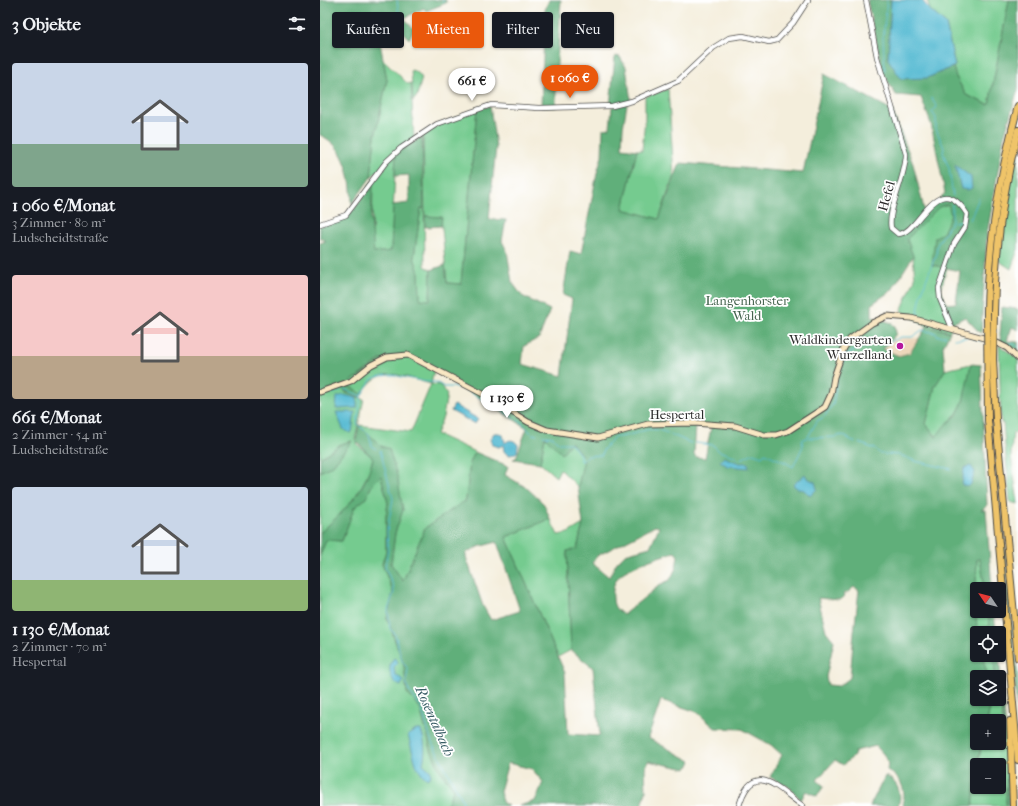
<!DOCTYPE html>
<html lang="de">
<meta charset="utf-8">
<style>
body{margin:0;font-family:"IM FELL French Canon",serif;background:#242831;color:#f1f3f6;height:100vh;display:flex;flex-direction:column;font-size:15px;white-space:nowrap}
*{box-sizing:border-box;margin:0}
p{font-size:13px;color:#9ea1a6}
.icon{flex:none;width:22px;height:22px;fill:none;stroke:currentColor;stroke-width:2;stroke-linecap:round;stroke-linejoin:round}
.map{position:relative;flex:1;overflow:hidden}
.drawer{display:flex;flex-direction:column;background:#171b24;width:320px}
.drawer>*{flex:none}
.banner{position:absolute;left:12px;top:12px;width:380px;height:36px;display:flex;gap:8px}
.needle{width:26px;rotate:305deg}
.buttons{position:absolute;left:650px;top:582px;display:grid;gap:8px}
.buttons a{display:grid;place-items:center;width:36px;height:36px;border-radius:4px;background:#171b24;box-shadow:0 1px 3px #0004;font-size:20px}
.price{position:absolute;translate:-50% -34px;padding:0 9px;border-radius:14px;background:#fff;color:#222;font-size:13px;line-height:26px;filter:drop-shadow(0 1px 2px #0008)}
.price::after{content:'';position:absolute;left:50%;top:24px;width:12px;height:9px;margin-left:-6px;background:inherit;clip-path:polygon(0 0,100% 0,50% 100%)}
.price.selected{background:#ea580c;color:#fff}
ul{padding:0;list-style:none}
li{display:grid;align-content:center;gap:8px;height:212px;padding:0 12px}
li span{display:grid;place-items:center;height:124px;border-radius:4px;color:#555}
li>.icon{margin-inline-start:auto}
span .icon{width:72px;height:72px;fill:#fffc;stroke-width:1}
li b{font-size:17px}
h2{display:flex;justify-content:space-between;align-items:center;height:48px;padding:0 12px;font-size:17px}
.tag{padding:0 14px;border-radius:4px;background:#171b24;box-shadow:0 1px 3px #0004;font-size:14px;line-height:36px}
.tag.selected{background:#ea580c;color:#fff}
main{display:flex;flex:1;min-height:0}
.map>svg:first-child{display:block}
.built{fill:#edd7bb}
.green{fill:#75cb8f;stroke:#507b5d}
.forest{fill:#60af7a;stroke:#466d52;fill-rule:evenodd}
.water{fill:#53b9d2;stroke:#3f727e}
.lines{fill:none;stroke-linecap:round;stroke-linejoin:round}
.stream{stroke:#53b9d2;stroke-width:1}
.tertiary-casing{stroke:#494846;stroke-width:6}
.secondary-casing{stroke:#494846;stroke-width:7}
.motorway-casing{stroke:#494846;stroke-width:8}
.tertiary{stroke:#fff;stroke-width:4.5}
.secondary{stroke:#f9e7c3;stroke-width:5}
.motorway{stroke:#efc469;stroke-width:6}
.motorway-bridge-casing{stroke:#494846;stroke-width:8;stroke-linecap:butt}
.motorway-bridge{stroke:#efc469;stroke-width:6}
.poi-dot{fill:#b5179e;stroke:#fff;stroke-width:1.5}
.labels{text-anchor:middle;stroke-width:3.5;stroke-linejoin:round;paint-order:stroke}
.street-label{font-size:13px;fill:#2b2b2b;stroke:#fff}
.park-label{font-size:13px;fill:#45634e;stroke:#fff}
.poi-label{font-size:13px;fill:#2b2b2b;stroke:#fff;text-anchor:end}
.water-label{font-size:14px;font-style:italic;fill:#395d65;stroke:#fff}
</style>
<main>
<section class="drawer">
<h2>3 Objekte<svg class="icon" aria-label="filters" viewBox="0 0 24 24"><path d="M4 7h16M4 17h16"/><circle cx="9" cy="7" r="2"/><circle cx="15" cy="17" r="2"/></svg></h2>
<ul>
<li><span style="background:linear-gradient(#c9d6e8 65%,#7fa58c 0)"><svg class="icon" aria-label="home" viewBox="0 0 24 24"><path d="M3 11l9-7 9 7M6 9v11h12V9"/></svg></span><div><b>1 060 €/Monat</b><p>3 Zimmer · 80 m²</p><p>Ludscheidtstraße</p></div></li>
<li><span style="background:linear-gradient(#f6c9c9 65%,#b9a48a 0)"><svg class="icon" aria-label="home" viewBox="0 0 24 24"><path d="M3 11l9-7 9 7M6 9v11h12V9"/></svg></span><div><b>661 €/Monat</b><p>2 Zimmer · 54 m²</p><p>Ludscheidtstraße</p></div></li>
<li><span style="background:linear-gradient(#c9d6e8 75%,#8fb573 0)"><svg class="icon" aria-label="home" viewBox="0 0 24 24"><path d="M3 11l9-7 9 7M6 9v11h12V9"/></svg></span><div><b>1 130 €/Monat</b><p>2 Zimmer · 70 m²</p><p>Hespertal</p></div></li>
</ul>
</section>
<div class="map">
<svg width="698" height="806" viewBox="0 0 698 806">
<rect width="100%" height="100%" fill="#fff"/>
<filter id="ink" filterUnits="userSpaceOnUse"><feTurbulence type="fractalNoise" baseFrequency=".025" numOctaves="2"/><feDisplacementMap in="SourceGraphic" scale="8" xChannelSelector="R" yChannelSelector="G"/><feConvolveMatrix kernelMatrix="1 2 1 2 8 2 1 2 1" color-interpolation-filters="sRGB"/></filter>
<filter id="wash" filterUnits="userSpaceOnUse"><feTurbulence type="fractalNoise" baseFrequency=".012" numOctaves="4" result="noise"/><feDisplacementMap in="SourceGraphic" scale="16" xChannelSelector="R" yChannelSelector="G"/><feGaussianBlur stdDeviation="0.9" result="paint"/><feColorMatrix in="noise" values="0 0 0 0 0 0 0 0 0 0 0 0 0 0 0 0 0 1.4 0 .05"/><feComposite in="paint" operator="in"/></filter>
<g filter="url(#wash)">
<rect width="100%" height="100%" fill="#f4eedc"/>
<!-- built -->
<polygon class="built" points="582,338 600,338 590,353 580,357 563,349 568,343"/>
<!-- green -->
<g class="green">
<polygon points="607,0 689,0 669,105 646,95 636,77 633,67 635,66 626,24 610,10"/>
<polygon points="63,59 88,84 91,83 94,139 51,177 55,136 67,80"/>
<polygon points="91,70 97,72 102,78 97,96 93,101"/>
<polygon points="348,89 354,175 339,219 303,209 317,150 322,150 325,119 325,97"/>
<polygon points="157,109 141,284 127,283 121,217 105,216 103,135 118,125"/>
<polygon points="698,145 698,249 691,269 679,261 685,213"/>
<polygon points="76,154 71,251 54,253 52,244 53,180"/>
<polygon points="629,204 631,215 612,265 627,268 621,289 633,323 630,331 607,326 581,311 595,279 593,256 586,239 619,207"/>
<polygon points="101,208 104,208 105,266 111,270 110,300 100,299 99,273 94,257"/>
<polygon points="679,345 698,359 698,434 693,432 691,455 698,504 690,502 683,423 681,423"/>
<path d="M 79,354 L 90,358 L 114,371 L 111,384 L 120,385 L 127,394 L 123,417 L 116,434 L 155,452 L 150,463 L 146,500 L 105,528 L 83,581 L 71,564 L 75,533 L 83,510 L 69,449 L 61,446 L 39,425 L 91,432 L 111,384 C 82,377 61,362 42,394 L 29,386 L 28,383 L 40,376 L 60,361 Z"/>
<path d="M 651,364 C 648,380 646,403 635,416 C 629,424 623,428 617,437 L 606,424 L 615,386 L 625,370 Z"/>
<path d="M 21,385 L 26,393 L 44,399 L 35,439 L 38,445 L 53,458 C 44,492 25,510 0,533 L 0,472 L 13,465 L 32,441 L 21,444 L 0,458 L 0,398 Z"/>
<polygon points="225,437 251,442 265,458 258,487 240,469 236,477 220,463"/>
<polygon points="61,476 68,503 66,516 66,551 62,564 73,592 67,618 84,666 87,693 100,708 111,750 120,770 134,789 126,806 0,806 0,556 6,540 22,541 34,508 46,498 52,485"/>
<polygon points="230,519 238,535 248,533 263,524 257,549 247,551 251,650 238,657 186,537"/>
<polygon points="660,558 665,589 657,589 657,611 668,611 670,626 657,630 655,603 657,559"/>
<polygon points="661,655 673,655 676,677 668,677"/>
<polygon points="679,691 687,757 686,806 653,806 657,774 657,787 679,787 679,765 658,765 662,743 679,743 679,721 667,721 672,699 679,699"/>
</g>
<!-- forest -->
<g class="forest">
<path d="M 0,0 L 126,0 L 126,3 L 106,11 L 104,8 L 84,18 L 94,29 L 89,39 L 75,24 L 58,32 L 67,80 L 55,136 L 51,177 L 32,204 C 31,178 27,147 0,135 Z"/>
<polygon points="229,0 241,0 236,80 236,107 221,107 225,10"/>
<path d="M 547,0 L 571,0 L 568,59 L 607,78 L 633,67 L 636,77 L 646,95 L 669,105 L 689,0 L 698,0 L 698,89 L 684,137 L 667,234 L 661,334 L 645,317 L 633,323 L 626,304 L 636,303 L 640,271 L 612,265 L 615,237 L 623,233 L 631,215 L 628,204 L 619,207 L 587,239 L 593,256 L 572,290 L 552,304 L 552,317 L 569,322 L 575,326 L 576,334 L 563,349 L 579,356 L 590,353 L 607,326 L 630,332 L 623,346 L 625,370 L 615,386 L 606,424 L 616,437 L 625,425 L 636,416 L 643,402 L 651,364 L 661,365 L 667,506 L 661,510 L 666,510 L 672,589 L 665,589 L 660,559 L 657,559 L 655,603 L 657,629 L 670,626 L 668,611 L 674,611 L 676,633 L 657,633 L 657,655 L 662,655 L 668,677 L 657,677 L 657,699 L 672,699 L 667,721 L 657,721 L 657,743 L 662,743 L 657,765 L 653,806 L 583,806 C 586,789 582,779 567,770 C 570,759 563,754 556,746 L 535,751 L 534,756 L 523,765 L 515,760 L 497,780 L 504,786 L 497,796 L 486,791 L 481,800 L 469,787 L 450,777 L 462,755 L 451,745 L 422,729 L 395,728 L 377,712 L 341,700 L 328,738 L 371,761 L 367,769 L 328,761 L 325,769 L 326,791 L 322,806 L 199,806 L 215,801 L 223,782 L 212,769 L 188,763 L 180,791 L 182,802 L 188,806 L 126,806 L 134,789 L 120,770 L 111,750 L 100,708 L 87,693 L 84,666 L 67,618 L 73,592 L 62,564 L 66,551 L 66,516 L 68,503 L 61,476 L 52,485 L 46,498 L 34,508 L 22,541 L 6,540 L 0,556 L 0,533 C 25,510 45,492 53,458 L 36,441 L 39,425 L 61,446 L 69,449 L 77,475 L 83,510 L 75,533 L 71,564 L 83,581 L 105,528 L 146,500 L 150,463 L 155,452 L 188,466 L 185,475 L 207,488 L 224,504 L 230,519 L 186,537 L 245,673 L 248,734 L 280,736 L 273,668 L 251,650 L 247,551 L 257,549 L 263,524 L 258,487 L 264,458 L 251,442 L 242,454 L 225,437 L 220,463 L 193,459 L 196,458 L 207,428 L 100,360 L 90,357 L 60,360 L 29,383 L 29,386 L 42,394 L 40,397 L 26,392 L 21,386 L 0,398 L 0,243 L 6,241 L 0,238 L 0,226 C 34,217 34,209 53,180 L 51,218 L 54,253 L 71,251 L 73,205 L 89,203 L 89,175 L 75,176 L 76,154 L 102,136 L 104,208 L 101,208 L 94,257 L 99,273 L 100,299 L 110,300 L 111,270 L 125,265 L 127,283 L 141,284 L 157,109 L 170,106 L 176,147 L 169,219 L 186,220 L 182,241 L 187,251 L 192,282 L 202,296 L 230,310 L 219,338 L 204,346 L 202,364 L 242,376 L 252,299 L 243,295 L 250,251 L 261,254 L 277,173 L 282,156 L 283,129 L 290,128 L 292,107 L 307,104 L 303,128 L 302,148 L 317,150 L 303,209 L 339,219 L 360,163 L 483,173 L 504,74 L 572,110 L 593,164 L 605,213 L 625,193 L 611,124 L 601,97 L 576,95 L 563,73 ZM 376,426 L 391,427 L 385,458 L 376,457 L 374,454 ZM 335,526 L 339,527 L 330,547 L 305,554 L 297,562 L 289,577 L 272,563 L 277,556 ZM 177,542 L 200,611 L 171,620 L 163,606 L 146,557 L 146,553 L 158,547 ZM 355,552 L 358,556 L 356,568 L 350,580 L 341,584 L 304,614 C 297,611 293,607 293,598 C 292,590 294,581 300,575 C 308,567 343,555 355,552 ZM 534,587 L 539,590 L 534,632 L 530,678 L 519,686 L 508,685 L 506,677 L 514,641 L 506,631 L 498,598 L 519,600 L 523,598 L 524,593 L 527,593 Z"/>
<polygon points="295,56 300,57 306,67 311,101 290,105"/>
<polygon points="105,216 122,217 121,226 105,227"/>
<polygon points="682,307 698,309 698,330 692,327 687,341 698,342 698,351 681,343 680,335"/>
<polygon points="32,441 13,465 0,472 0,458 21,444"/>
<polygon points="678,511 681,511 698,678 698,722"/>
<polygon points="673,655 679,655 689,759 689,806 686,806 687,757 679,677 676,677"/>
<path d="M 565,776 C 577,780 583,794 578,806 L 550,806 Z"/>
</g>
<!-- water -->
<g class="water">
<polygon points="571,0 602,0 610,10 626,24 635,66 607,78 581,79 568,59"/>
<polygon points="635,165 651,177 652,188 648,190 641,189"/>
<polygon points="24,395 37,398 37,408 16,409 17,397"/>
<polygon points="134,405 158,419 155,424 131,411"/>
<polygon points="16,412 35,412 32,432 30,433 23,429"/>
<path d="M 174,433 L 179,433 L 183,435 L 185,443 C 189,439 194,439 198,445 L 197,452 C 192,456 187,456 184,451 L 183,445 L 179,447 L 172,445 L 170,439 Z"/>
<polygon points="404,457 419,463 428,463 429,468 407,466 400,461"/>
<polygon points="651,466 655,472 651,484 648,487 642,485 644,469 646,467"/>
<polygon points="485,474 487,478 495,482 497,489 490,496 484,490 478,489 473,485"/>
<path d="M 74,658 L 77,660 L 78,663 L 74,667 L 75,674 L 83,680 L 81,686 C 70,682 66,667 74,658 Z"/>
<path d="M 96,730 L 101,730 C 105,742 106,751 103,764 L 110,770 L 111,776 L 107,779 C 104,776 100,773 98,769 C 96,767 89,739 88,735 Z"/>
</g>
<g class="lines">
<!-- stream -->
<g class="stream">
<polyline points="77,0 79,17"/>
<polyline points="123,2 123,0"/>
<polyline points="565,71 563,38 567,0"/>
<polyline points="611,98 617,107 612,112 616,118 616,129 624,148 623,153 629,168 633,196"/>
<polyline points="650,220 659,198"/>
<polyline points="633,222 642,221"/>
<path d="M 598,315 C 598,298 608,276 614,259 L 616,258 L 617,245 L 632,221 L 632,204"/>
<polyline points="634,339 650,337 660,341"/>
<polyline points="688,343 694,344 698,347"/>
<polyline points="24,389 41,396 37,424 49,434 52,446 56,449"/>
<polyline points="7,392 15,393 21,390"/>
<polyline points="41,396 52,379 61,376 72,375 106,382 116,382 124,387 141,387 201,422 212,434 217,435"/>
<polyline points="0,397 4,393"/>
<path d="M 223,436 L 233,437 L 239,443 L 251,443 L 260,455 L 260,461 L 262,461 L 268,456 L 282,455 L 283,450 L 294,437 C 304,438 317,432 326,430 C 339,426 359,439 371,443"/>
<polyline points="489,438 515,437 522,435 535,442"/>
<path d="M 376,443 L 393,445 L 399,451 L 414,456 L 419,460 L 433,453 L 442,456 L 445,453 C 454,458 465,461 473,467 L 483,446 L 482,440 L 488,437 L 497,421 L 504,417 L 513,404 L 518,374 L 527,354 L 552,343 L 567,344 L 581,337 L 592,337 L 602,330 L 616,333 L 618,336 L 626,336"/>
<polyline points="539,443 555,449 560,454 580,455 595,461 631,469"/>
<polyline points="60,450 73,499 67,531 68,549 65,567 73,585 74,592 68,610 70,629 75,634 82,661 88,669 86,682 89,691 101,707 112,743 143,801 142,806"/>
</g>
</g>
</g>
<g filter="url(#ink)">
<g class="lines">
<defs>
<g id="tertiary">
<path d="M 546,0 L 557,57 L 586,154 C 586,177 567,210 571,228 L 578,234 C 599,235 617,166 647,214 L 645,227 L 634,244 L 619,288 L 620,299 L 632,328"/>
<polyline points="0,224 26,215 66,162 81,148 117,124 171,105 219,108 292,106 312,101 358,81 393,48 409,38 423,36 449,42 457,40 473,23 488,0"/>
<path d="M 419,806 C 433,757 459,790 483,806"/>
</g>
<polyline id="secondary" points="0,392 31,381 51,365 67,357 88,355 163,394 208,422 227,430 278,438 328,424 374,423 415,426 444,435 456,435 468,431 505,407 511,394 514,377 524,348 530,339 552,323 567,316 591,318 671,340 687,348 698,359"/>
<g id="motorway">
<path d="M 667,312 C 668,241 680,174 698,106"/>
<path d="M 674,312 C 675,250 683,190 698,130"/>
<polyline points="668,420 698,760"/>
<polyline points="676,420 698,658"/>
<polyline points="690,721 693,806"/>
</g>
</defs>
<!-- tertiary casing -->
<use href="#tertiary" class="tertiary-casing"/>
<!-- secondary casing -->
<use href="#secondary" class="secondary-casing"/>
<!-- motorway casing -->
<use href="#motorway" class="motorway-casing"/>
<!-- tertiary -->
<use href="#tertiary" class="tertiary"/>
<!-- secondary -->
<use href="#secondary" class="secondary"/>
<!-- motorway -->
<use href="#motorway" class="motorway"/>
<defs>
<g id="motorway-bridge">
<polyline points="667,312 668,420"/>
<polyline points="674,312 673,359 676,420"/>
</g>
</defs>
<!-- motorway-bridge casing -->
<use href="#motorway-bridge" class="motorway-bridge-casing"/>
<!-- motorway-bridge -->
<use href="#motorway-bridge" class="motorway-bridge"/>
</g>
</g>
<!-- markers -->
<circle class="poi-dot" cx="580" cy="346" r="4"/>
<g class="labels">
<!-- street labels -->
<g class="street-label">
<text transform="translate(566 196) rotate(-74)" y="5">Hefel</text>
<text x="357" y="419">Hespertal</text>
</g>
<!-- park labels -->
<g class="park-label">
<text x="427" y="305">Langenhorster<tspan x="427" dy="15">Wald</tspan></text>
</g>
<!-- poi labels -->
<g class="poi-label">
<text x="572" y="344">Waldkindergarten<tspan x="572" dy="15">Wurzelland</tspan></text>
</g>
<!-- water labels -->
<g class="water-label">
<text transform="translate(115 721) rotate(66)" y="5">Rosentalbach</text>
</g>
</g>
</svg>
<div class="buttons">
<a><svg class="needle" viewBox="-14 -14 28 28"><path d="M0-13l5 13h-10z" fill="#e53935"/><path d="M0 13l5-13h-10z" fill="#9ea1a6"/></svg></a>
<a><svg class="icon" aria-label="locate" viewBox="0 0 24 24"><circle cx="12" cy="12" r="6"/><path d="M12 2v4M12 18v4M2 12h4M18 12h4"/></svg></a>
<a><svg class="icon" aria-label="layers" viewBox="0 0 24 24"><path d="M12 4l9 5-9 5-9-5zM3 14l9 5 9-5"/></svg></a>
<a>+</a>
<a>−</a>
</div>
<b class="price selected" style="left:250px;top:99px">1 060 €</b>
<b class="price" style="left:152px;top:102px">661 €</b>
<b class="price" style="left:187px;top:419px">1 130 €</b>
<div class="banner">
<a class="tag">Kaufen</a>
<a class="tag selected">Mieten</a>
<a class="tag">Filter</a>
<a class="tag">Neu</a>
</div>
</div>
</main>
